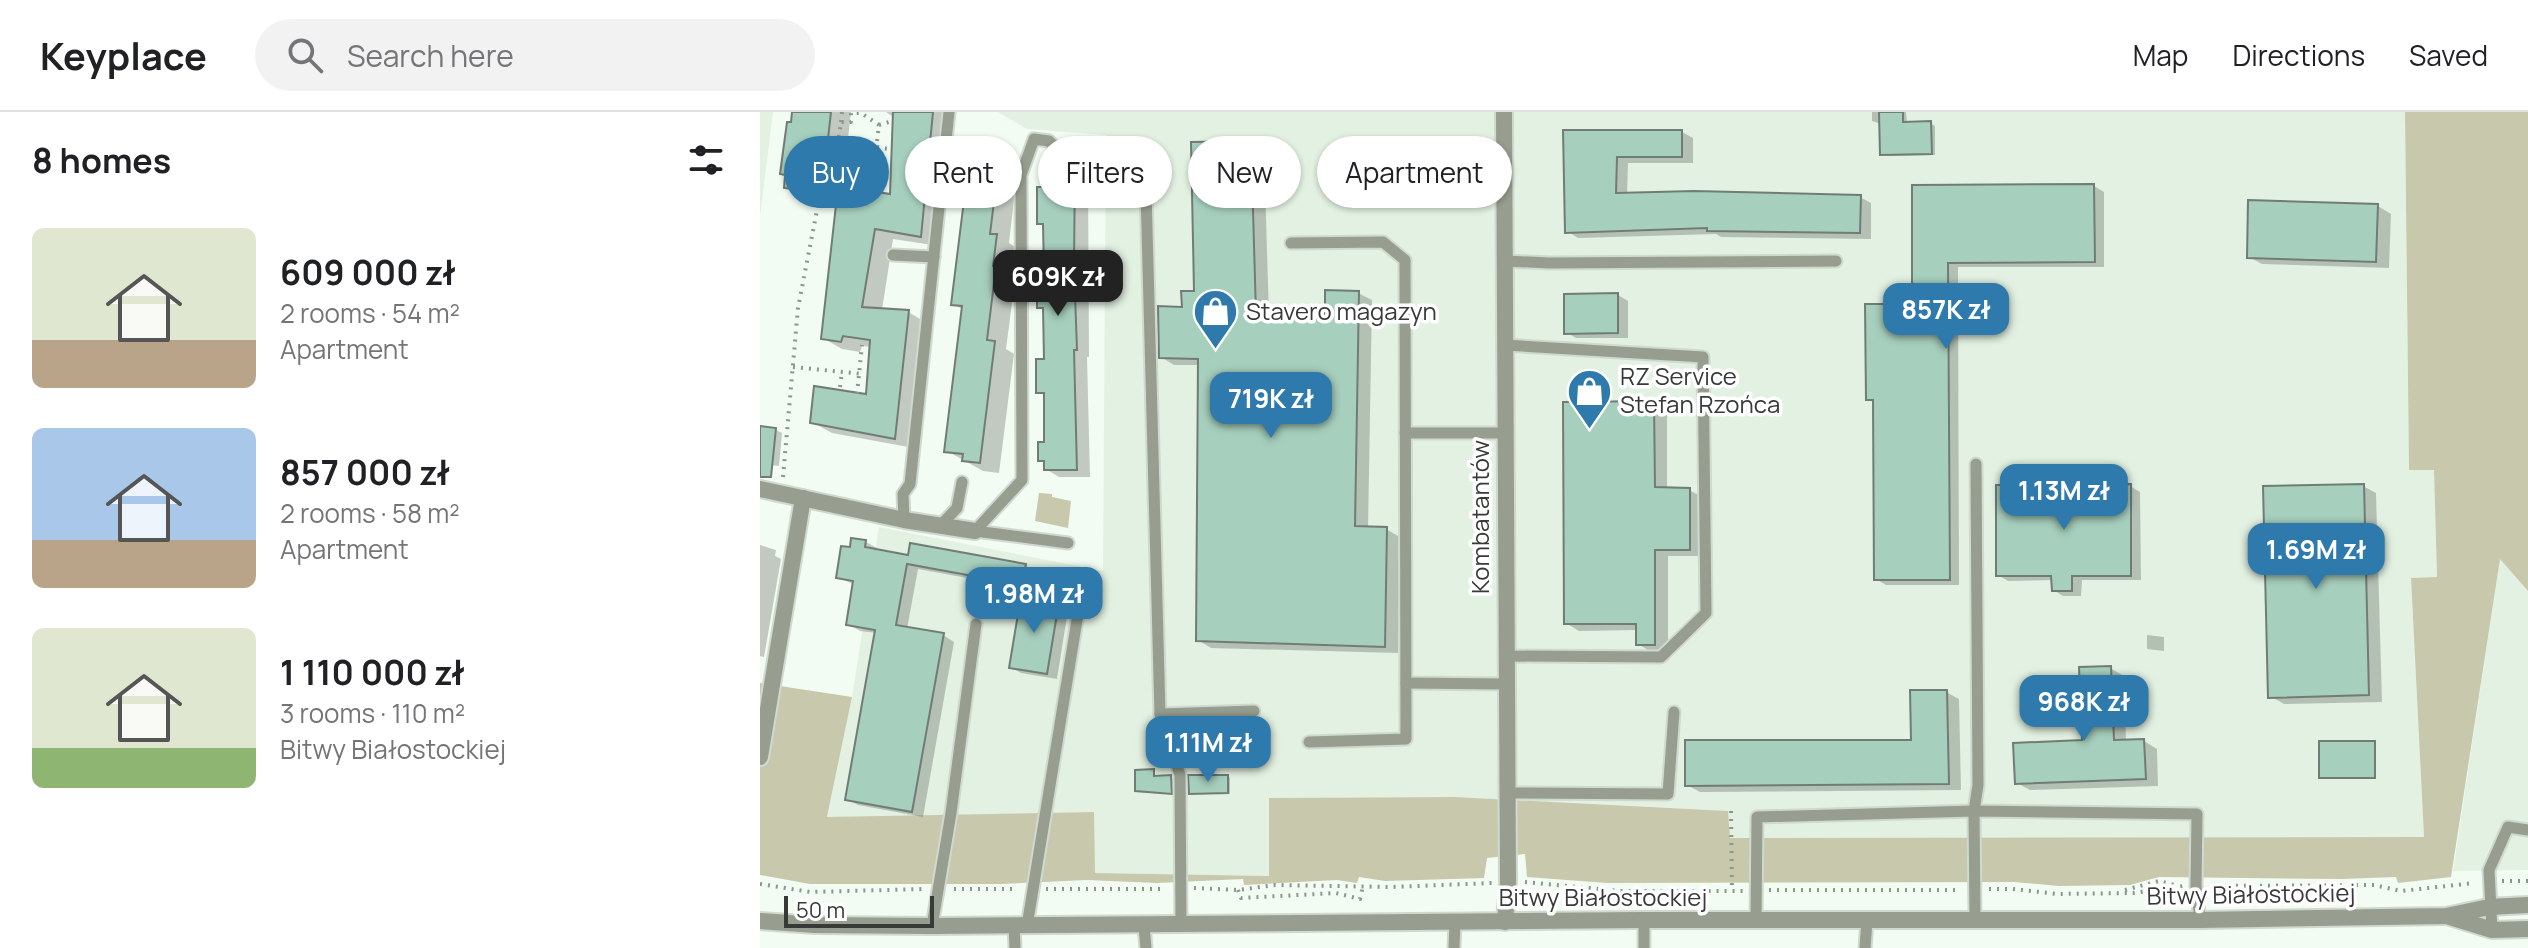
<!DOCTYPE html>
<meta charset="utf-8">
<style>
body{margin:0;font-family:Manrope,sans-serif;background:#f2f2f2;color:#202124;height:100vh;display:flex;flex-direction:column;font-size:30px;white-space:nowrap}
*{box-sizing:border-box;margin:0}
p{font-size:26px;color:#757577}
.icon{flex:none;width:44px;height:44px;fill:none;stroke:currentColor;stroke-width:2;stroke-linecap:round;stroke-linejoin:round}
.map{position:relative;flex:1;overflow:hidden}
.drawer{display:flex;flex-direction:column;background:#fff;width:760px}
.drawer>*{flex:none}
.top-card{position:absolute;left:24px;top:24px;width:760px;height:72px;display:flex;gap:16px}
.scale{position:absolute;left:24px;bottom:20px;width:150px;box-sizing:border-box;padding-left:8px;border:4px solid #373b37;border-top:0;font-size:22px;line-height:28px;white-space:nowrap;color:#373b37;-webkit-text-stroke:6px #fff;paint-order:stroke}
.price{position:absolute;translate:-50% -68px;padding:0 18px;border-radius:16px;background:#2f7aad;color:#fff;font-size:26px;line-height:52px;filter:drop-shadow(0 2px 4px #0008)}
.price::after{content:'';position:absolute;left:50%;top:48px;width:24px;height:18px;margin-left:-12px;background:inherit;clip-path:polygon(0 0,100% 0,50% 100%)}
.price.selected{background:#222;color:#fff}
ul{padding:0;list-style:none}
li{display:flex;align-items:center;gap:24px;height:200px;padding:0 32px}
li span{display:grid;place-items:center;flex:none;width:224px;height:160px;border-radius:12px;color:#555}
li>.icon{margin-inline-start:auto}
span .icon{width:96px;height:96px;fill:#fffc;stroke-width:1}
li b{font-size:34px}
h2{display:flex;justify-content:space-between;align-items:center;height:96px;padding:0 32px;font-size:34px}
.pill{padding:0 28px;border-radius:36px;background:#fff;box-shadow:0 2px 6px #0004;font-size:28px;line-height:72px}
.pill.selected{background:#2f7aad;color:#fff}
header{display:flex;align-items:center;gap:48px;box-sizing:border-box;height:112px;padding:0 40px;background:#fff;border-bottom:2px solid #e0e0e0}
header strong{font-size:38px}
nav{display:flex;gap:44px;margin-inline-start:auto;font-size:28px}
.search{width:560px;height:72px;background:#f2f2f2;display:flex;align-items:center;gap:20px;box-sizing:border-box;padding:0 28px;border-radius:44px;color:#757577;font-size:30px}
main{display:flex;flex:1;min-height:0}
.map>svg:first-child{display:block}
.built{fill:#e2f1e2}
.green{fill:#c7c8ac}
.shadow{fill:#0003}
.building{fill:#a7cfbd;stroke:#717c77;stroke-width:2}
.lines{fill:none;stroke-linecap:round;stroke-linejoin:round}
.service-casing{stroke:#d0d9d0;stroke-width:15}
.minor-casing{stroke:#d0d9d0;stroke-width:20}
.tertiary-casing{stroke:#d0d9d0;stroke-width:20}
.path{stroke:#8e958e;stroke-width:4;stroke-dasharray:2 6;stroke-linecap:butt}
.service{stroke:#979e8f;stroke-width:11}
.minor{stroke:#979e8f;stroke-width:16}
.tertiary{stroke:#979e8f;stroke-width:16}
.labels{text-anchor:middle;stroke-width:7;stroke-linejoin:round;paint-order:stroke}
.poi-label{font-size:24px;fill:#373b37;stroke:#fff;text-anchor:start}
.street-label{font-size:24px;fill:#373b37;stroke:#fff}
</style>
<header>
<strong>Keyplace</strong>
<div class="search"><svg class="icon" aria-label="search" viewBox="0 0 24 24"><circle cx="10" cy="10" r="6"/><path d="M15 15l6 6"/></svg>Search here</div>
<nav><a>Map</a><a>Directions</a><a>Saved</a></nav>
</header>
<main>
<section class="drawer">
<h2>8 homes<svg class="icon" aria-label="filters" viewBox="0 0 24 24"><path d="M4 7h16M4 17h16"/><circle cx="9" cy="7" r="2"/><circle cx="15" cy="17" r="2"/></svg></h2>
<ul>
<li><span style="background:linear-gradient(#dfe7d0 70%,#b9a48a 0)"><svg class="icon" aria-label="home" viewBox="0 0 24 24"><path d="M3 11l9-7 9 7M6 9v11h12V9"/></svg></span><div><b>609 000 zł</b><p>2 rooms · 54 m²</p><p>Apartment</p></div></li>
<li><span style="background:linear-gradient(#a9c7e8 70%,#b9a48a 0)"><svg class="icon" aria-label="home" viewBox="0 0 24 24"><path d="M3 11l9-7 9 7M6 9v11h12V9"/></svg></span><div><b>857 000 zł</b><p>2 rooms · 58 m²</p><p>Apartment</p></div></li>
<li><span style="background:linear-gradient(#dfe7d0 75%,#8fb573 0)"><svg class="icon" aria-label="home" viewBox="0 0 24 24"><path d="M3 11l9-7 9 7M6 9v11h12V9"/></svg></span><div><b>1 110 000 zł</b><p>3 rooms · 110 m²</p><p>Bitwy Białostockiej</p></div></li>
</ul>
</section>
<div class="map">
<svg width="1768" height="836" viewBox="0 0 1768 836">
<rect width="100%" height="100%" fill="#f2fcf2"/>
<!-- built -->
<g class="built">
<polygon points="0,0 13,0 0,105"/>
<polygon points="238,0 1645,0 1649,357 1674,357 1677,465 1651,467 1664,725 969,726 968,699 695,685 509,686 509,764 334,761 333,700 67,706 92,585 119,415 343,459 346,23 267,17"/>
<polygon points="1740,446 1768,479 1768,758 1693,759"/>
</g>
<!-- green -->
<g class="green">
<polygon points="1645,0 1768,0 1768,479 1740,447 1691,765 1638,771 1636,765 1581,767 1399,765 1370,773 1299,774 1254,770 847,771 767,765 765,742 727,746 724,766 625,769 599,765 597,771 577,768 484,773 483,767 397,771 327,768 241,772 50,772 0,763 0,571 92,585 67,705 334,700 335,761 509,764 509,686 695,685 968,699 970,726 1664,725 1651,466 1677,465 1674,358 1649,358"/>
<polygon points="279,381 292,382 292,385 311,389 308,416 275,409"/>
</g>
<!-- shadow -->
<g class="shadow">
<polygon points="34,0 91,0 81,87 105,90 132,84 135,6 126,0 184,0 179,134 133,127 122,198 148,200 167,211 154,336 72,321 52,310 108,284 112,235 102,234 100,240 82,237 63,226 79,90 45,86 26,75"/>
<polygon points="1112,0 1146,0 1147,11 1170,11 1175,14 1175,43 1126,44 1122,42 1121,12 1112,9"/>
<polygon points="805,20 922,20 933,26 933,51 868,51 867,83 1100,85 1111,91 1111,127 961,125 956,122 818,126 807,119"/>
<polygon points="224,31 243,42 241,53 257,62 249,131 255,135 251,166 255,168 246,237 254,242 239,361 223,359 187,339 204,198 193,192"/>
<polygon points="491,31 504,39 509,204 567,205 598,181 612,188 608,417 626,417 640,425 638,541 451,536 438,528 440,253 414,253 401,245 424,197 437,181"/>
<polygon points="315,52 328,60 329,245 327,245 330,365 299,365 286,357 286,352 280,348 286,332 286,284 278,280 286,249 285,199 279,195 286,162 285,114 279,111 287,77 297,60"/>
<polygon points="1334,74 1344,80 1344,155 1198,155 1199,473 1126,473 1116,467 1115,291 1108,287 1154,194 1154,75"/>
<polygon points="1618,94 1631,102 1629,156 1502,152 1489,145"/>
<polygon points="858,183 868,189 868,226 816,226 806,220"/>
<polygon points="894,291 907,299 907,377 929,378 942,385 943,444 908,444 908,540 891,540 878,532 878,518 819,519 806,511"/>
<polygon points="0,316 16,318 22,321 19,354 0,352"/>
<polygon points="1370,374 1380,380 1381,468 1322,468 1321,484 1303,484 1293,478 1293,468 1248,469 1238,463"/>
<polygon points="1603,374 1616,381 1622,590 1524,592 1510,584"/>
<polygon points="106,430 117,436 116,439 150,445 266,454 277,460 273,478 158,457 147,517 183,523 194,530 163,705 98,693 87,687 117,521 100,519 88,512 95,473 78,465 91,437"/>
<polygon points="0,433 16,438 15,444 21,447 4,545 0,544"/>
<polygon points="298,492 308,498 297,567 261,561 251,555"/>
<polygon points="1387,523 1404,525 1404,539 1387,537"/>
<polygon points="1350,556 1364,564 1366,630 1384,629 1397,637 1398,674 1270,678 1257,671 1324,630"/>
<polygon points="1186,580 1199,587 1201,678 940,680 927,673 1153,630"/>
<polygon points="1614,631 1616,632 1616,666 1561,665"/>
<polygon points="393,659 396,666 413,667 414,682 377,678"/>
<polygon points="468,665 470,666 470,682 431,681"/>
</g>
<!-- building -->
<g class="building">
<polygon points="32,0 71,0 62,81 24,76 25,63 20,62 27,10 31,10"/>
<polygon points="133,0 173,0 161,125 115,117 102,195 149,198 135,327 50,311 54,274 106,282 110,228 83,224 81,230 61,227 77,84 103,88 105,78 130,82"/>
<polygon points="1119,0 1143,0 1143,10 1171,9 1172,42 1120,43"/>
<polygon points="803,18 922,18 922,45 857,45 856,81 934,79 1101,83 1100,121 947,119 947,116 805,121"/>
<polygon points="207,27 224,29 222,47 239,49 230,122 237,122 233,154 236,155 227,228 235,229 220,351 202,349 203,342 184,340 202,194 191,193 208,56 203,55"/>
<polygon points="491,29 496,202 565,203 565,178 599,179 595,414 627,415 625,535 436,529 438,247 399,246 398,194 422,195 421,179 434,179 431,30"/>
<polygon points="284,50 295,58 300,57 303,50 315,50 314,154 317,238 314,238 317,358 284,358 284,349 278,349 278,330 284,330 284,281 276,281 276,247 284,247 283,196 277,196 277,160 284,160 283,112 277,112 277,75 285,75"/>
<polygon points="1334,72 1335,150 1188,151 1190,468 1114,468 1113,288 1106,288 1105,192 1152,192 1152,73"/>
<polygon points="1488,88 1618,92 1616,150 1487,146"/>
<polygon points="858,181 858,221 804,222 804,182"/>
<polygon points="894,289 895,375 930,376 930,438 895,438 895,533 876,533 876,512 804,512 803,290"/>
<polygon points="0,314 16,316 11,365 0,365"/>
<polygon points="1371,372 1371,464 1312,464 1312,479 1292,479 1291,464 1236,464 1236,373"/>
<polygon points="1604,372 1609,583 1508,586 1503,374"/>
<polygon points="91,426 106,428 105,435 148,443 150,431 266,452 262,473 147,452 136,513 184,521 152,700 85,688 115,518 86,513 93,469 76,466 81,434 90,435"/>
<polygon points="261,484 299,490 287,562 249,556"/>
<polygon points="1351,554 1354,628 1384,627 1386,667 1255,672 1253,631 1322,628 1319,555"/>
<polygon points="1150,578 1187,578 1189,672 925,674 925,628 1151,628"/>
<rect x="1559" y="629" width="56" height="37"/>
<polygon points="394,657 394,664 411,663 412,682 375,679 375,658"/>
<polygon points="428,663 468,663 468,681 429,682"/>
</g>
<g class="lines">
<defs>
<g id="service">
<polyline points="386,79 400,602 420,663 421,813"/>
<polyline points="531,131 623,130 645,148 646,627 549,630"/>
<polyline points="133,143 174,145"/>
<polyline points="745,149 789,151 1076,149"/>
<polyline points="745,233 943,245 946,501 901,545 745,544"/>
<polyline points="645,321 745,321"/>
<polyline points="144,408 143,382 150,372 189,0"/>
<polyline points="180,414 197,396 202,370"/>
<polyline points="215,419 262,368 261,63 274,27 289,29 294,34 295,50"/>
<polyline points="215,419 308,431"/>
<polyline points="646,571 745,572"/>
<polyline points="400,602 494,599"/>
<polyline points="746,681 908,682 914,600"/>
<polyline points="1215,807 1214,699 1218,673 1216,352"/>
<polyline points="884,808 884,836"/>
<polyline points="996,808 997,705 1214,699 1437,702 1436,774 1440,808"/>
<polyline points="254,813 255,836"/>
<polyline points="172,814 191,701 216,512"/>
<polyline points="267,814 318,502"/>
<polyline points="384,814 386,836"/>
<polyline points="1732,818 1729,758 1748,715 1768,718"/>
<polyline points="694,836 695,810"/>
<polyline points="1105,836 1107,808"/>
</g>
<g id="minor">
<polyline points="744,0 748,771 745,810"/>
<polyline points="0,377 144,408 215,419"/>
<polyline points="0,645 43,386"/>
</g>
<g id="tertiary">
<polyline points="1687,804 1732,818 1768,817"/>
<polyline points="0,809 55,813 172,814 884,808 1440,808 1686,804 1729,795 1768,793"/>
</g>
</defs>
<!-- service casing -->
<use href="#service" class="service-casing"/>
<!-- minor casing -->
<use href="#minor" class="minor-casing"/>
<!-- tertiary casing -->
<use href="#tertiary" class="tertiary-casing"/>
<!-- path -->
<g class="path">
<polyline points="81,10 82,0"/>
<polyline points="119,13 129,10"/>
<polyline points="117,35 128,37"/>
<polyline points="112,69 118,72 122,79"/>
<polyline points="33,255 103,262"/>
<polyline points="80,275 82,260"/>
<polyline points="97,282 102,233"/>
<polyline points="23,365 38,196 58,93 73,67 112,69 119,13 101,1 91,1 91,10 81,10 73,67"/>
<polyline points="971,699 972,779"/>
<polyline points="1742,769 1768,769"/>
<polyline points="765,770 860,779 984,779"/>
<polyline points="0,772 50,780 165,777"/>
<polyline points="1452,774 1614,773 1641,779 1714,771"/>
<polyline points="434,776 478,778 515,773 632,775 732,771"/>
<polyline points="194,777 257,777"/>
<polyline points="286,777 405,777"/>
<polyline points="1229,777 1253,777 1298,782 1373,781 1423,774"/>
<polyline points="478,778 481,786 576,781 600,787 603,774"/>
<polyline points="1009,778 1200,778"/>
<polyline points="1365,778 1399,769 1418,774"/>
</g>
<!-- service -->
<use href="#service" class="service"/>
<!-- minor -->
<use href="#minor" class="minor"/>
<!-- tertiary -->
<use href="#tertiary" class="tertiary"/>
</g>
<!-- icons -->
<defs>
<symbol id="shop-pin" viewBox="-11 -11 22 30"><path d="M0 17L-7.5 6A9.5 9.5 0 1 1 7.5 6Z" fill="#2f7aad" stroke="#fff"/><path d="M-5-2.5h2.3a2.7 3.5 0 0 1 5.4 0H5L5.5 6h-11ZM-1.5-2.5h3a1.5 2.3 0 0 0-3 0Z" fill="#fff"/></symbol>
</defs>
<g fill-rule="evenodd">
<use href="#shop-pin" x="430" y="174" width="51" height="69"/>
<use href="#shop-pin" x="804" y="254" width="51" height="69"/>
</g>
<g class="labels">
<!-- poi labels -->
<g class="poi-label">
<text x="486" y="208">Stavero magazyn</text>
<text x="860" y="273">RZ Service<tspan x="860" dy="28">Stefan Rzońca</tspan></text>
</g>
<!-- street labels -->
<g class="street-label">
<text transform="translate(721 405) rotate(-90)" y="8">Kombatantów</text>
<text transform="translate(1491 783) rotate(-1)" y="8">Bitwy Białostockiej</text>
<text x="843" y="794">Bitwy Białostockiej</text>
</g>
</g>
</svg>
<div class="scale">50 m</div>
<b class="price selected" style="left:298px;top:206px">609K zł</b>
<b class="price" style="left:1186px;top:239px">857K zł</b>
<b class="price" style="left:511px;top:328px">719K zł</b>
<b class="price" style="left:1304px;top:420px">1.13M zł</b>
<b class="price" style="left:1556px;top:479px">1.69M zł</b>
<b class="price" style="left:274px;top:523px">1.98M zł</b>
<b class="price" style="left:1324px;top:631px">968K zł</b>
<b class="price" style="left:448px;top:672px">1.11M zł</b>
<div class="top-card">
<a class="pill selected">Buy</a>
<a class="pill">Rent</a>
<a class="pill">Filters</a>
<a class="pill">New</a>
<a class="pill">Apartment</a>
</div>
</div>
</main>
